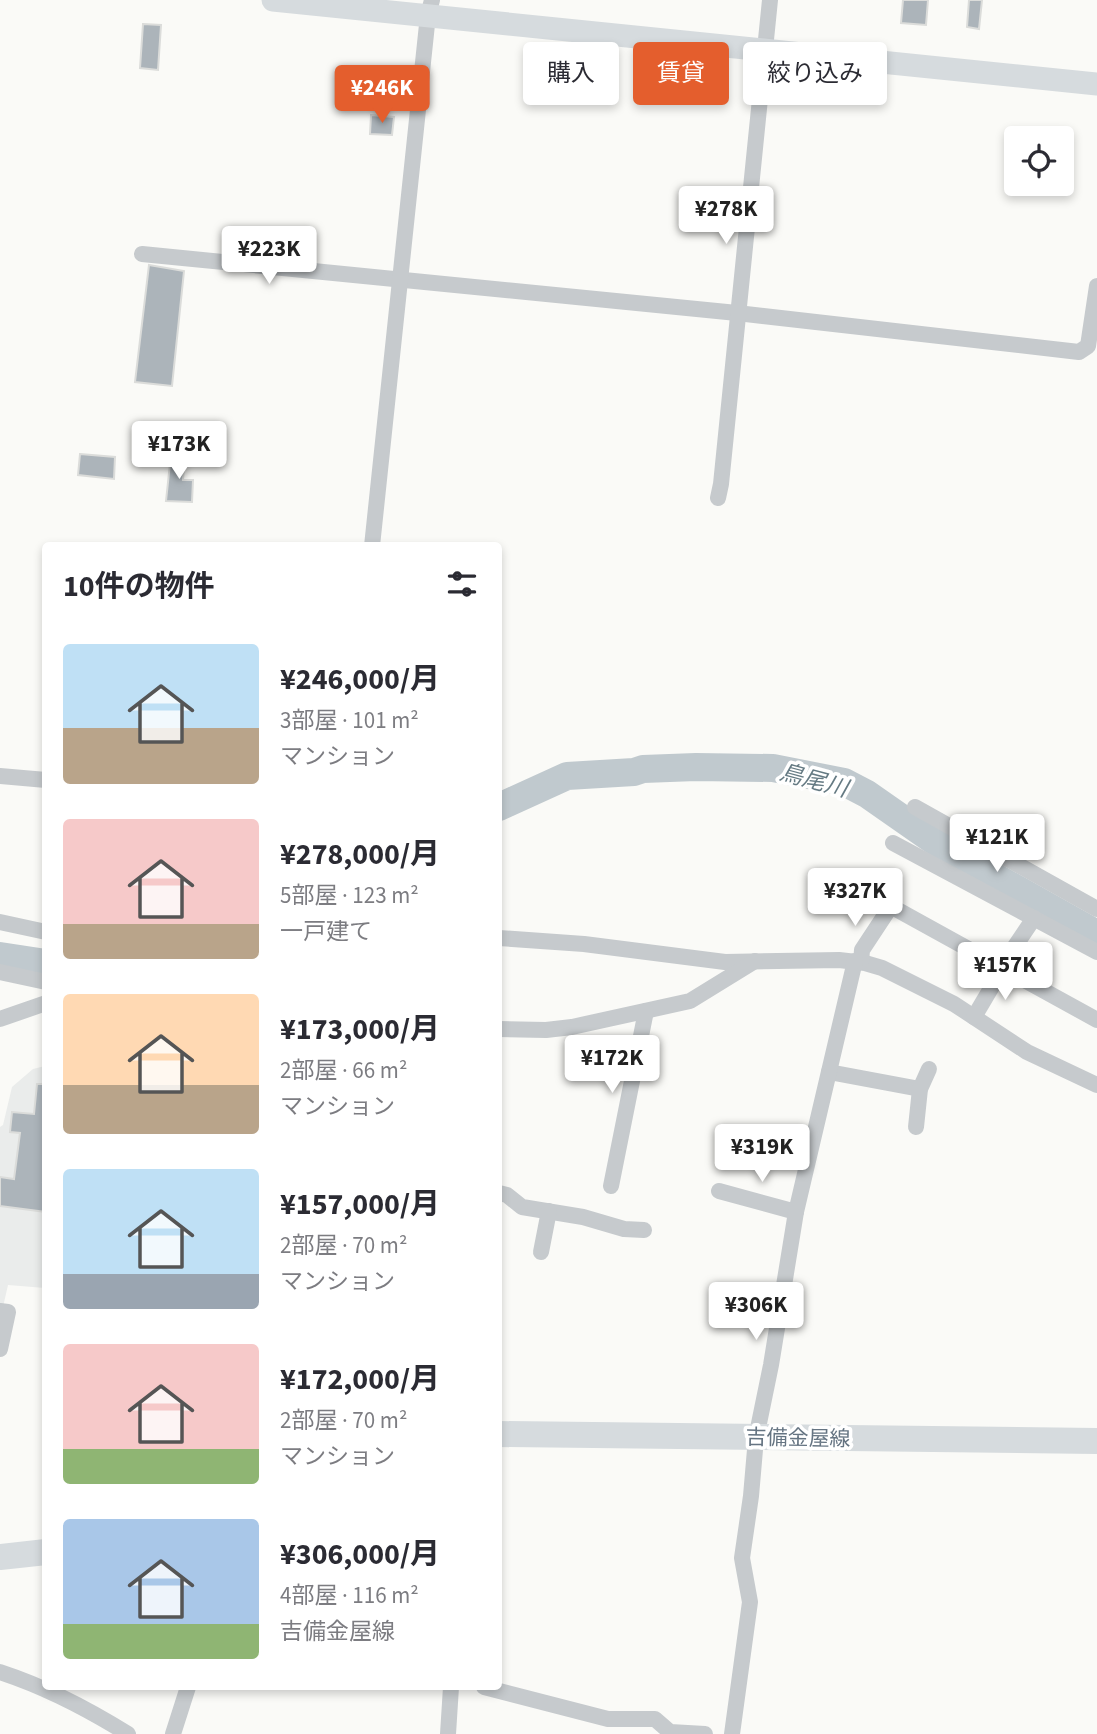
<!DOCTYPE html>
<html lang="ja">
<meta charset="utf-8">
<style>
body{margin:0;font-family:"Source Sans 3","Noto Sans JP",sans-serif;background:#f2f2f3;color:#2b2b33;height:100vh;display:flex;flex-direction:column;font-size:26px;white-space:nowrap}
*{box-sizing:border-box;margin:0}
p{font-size:23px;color:#7c7c81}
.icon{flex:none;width:38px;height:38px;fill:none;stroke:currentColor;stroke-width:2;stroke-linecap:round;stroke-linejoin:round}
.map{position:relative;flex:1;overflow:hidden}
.details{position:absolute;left:42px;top:542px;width:460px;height:1148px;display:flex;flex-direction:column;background:#fff;border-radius:7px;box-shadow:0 4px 10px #0003}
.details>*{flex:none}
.guide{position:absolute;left:523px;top:42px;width:467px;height:63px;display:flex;gap:14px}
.controls{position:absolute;left:1004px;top:126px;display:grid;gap:14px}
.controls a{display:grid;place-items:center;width:70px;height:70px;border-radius:7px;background:#fff;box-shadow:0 4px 10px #0003;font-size:35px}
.price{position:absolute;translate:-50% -60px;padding:0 16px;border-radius:7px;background:#fff;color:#222;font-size:23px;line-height:46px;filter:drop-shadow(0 2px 4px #0008)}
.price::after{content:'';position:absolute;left:50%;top:42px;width:21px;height:16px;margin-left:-10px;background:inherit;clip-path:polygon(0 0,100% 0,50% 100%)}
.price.on{background:#e45e2d;color:#fff}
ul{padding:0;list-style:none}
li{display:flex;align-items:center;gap:21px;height:175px;padding:0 21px}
li span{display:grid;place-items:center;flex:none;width:196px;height:140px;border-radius:7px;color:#555}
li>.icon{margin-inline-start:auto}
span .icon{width:84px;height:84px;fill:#fffc;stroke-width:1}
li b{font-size:30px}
h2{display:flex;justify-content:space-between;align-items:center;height:84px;padding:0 21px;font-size:30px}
.pill{padding:0 24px;border-radius:7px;background:#fff;box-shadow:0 4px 10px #0003;font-size:24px;line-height:63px}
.pill.on{background:#e45e2d;color:#fff}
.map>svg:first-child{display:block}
.built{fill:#eaeceb}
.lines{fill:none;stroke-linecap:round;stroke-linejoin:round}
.river{stroke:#c0c9ce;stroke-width:28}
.building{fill:#acb4ba;stroke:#dbdcda;stroke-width:2}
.street{stroke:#c6cacd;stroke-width:16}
.secondary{stroke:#d6dbde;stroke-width:23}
.primary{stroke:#d6dbde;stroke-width:26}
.labels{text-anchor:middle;stroke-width:7;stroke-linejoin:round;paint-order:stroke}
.street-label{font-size:21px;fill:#657482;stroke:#fff}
.water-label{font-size:23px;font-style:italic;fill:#657a83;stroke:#fff}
</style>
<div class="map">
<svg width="1097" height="1734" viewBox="0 0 1097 1734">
<rect width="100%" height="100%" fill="#fafaf7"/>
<!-- built -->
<polygon class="built" points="45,1066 45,1288 8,1285 0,1320 0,1127 3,1125 12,1087 33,1069"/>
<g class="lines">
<!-- river -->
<g class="river">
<polyline points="499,807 567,776 634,772 643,769 696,767 773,768 844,782 867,794 940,845 981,869 1097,934"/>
<polyline points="0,956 46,963"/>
</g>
</g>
<!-- building -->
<g class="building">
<polygon points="903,0 928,0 926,25 901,23"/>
<polygon points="969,0 982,0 979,29 967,27"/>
<polygon points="143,24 161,25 158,70 140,68"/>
<polygon points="371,115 394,117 392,135 370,134"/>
<polygon points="149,265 184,271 172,386 135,382"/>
<polygon points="80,454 115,457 114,479 78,475"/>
<polygon points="171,454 185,455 183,480 193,480 192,502 166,501"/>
<polygon points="37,1084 46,1084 46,1167 43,1182 46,1183 46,1212 0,1206 0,1177 14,1179 20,1133 10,1132 12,1112 34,1114"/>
</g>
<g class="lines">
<!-- street -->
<g class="street">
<polyline points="142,254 737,313 1079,352 1088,346 1097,286"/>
<polyline points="718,498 721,484 770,0"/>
<polyline points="372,546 428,15 432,0"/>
<polyline points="0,776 46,780"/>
<polyline points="915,807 1097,909"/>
<polyline points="893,843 1097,952"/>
<polyline points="876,898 1097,1020"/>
<polyline points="0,922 46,932"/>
<polyline points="499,938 584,944 725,962 839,960 865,963 882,968 954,1004 1027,1052 1097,1085"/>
<polyline points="861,962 862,950 891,906"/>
<polyline points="1001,967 1034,918"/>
<polyline points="0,972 46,982"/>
<polyline points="974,1017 1003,968"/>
<polyline points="0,1019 46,1003"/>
<polyline points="499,1029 546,1030 572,1027 690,1001 755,961"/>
<polyline points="829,1072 920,1089"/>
<polyline points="916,1127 920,1089 929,1069"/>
<polyline points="611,1186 646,1011"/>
<polyline points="719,1191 796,1212"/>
<polyline points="499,1193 507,1195 522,1207 583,1217 624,1229 644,1230"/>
<polyline points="541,1252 549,1211"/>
<polyline points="0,1311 8,1312 0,1349"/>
<path d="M 0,1672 C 46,1687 88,1709 128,1734"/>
<polyline points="484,1687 608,1719 655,1719 670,1732 705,1734"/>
<polyline points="173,1734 188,1687"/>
<polyline points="448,1734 451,1687"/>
<polyline points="732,1734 750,1602 742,1558 751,1496 756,1438 771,1365 796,1212 855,961"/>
</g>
<!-- secondary -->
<polyline class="secondary" points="273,0 1097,84"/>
<!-- primary -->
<g class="primary">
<polyline points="499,1434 1097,1441"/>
<polyline points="0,1557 46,1552"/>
</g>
</g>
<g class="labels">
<!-- street labels -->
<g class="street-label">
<text transform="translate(798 1438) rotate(1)" y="7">吉備金屋線</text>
</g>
<!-- water labels -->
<g class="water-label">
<text transform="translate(814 780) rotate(15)" y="8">鳥尾川</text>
</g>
</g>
</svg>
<div class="controls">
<a><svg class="icon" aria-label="locate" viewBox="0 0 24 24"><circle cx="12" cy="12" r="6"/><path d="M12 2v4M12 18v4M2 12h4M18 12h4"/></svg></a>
</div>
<b class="price on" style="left:382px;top:125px">¥246K</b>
<b class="price" style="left:726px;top:246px">¥278K</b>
<b class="price" style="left:269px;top:286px">¥223K</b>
<b class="price" style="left:179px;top:481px">¥173K</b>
<b class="price" style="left:997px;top:874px">¥121K</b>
<b class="price" style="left:855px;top:928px">¥327K</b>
<b class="price" style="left:1005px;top:1002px">¥157K</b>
<b class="price" style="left:612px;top:1095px">¥172K</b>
<b class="price" style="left:762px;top:1184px">¥319K</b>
<b class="price" style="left:756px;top:1342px">¥306K</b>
<div class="guide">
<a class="pill">購入</a>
<a class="pill on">賃貸</a>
<a class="pill">絞り込み</a>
</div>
<section class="details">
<h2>10件の物件<svg class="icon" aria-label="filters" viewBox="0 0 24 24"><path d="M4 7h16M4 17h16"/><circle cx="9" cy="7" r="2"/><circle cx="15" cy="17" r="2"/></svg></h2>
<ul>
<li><span style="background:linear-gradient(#bfe0f5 60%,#b9a48a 0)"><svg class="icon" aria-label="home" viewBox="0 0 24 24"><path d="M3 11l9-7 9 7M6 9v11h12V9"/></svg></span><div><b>¥246,000/月</b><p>3部屋 · 101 m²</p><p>マンション</p></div></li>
<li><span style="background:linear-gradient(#f6c9c9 75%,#b9a48a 0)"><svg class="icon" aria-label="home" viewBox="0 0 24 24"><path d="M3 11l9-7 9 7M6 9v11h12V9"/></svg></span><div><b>¥278,000/月</b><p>5部屋 · 123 m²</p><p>一戸建て</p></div></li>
<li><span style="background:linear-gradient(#ffd9b3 65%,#b9a48a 0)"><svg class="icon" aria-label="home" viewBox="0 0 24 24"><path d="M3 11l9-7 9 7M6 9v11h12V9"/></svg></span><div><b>¥173,000/月</b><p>2部屋 · 66 m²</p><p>マンション</p></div></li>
<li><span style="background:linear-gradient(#bfe0f5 75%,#9aa5b1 0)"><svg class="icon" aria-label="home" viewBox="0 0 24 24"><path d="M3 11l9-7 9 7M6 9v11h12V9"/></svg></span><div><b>¥157,000/月</b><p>2部屋 · 70 m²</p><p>マンション</p></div></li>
<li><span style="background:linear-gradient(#f6c9c9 75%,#8fb573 0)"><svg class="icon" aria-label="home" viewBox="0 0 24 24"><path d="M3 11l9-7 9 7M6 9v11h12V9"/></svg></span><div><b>¥172,000/月</b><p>2部屋 · 70 m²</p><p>マンション</p></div></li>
<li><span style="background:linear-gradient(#a9c7e8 75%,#8fb573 0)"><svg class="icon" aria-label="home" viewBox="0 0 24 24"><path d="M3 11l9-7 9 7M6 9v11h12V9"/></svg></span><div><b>¥306,000/月</b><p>4部屋 · 116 m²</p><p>吉備金屋線</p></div></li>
</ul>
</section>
</div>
